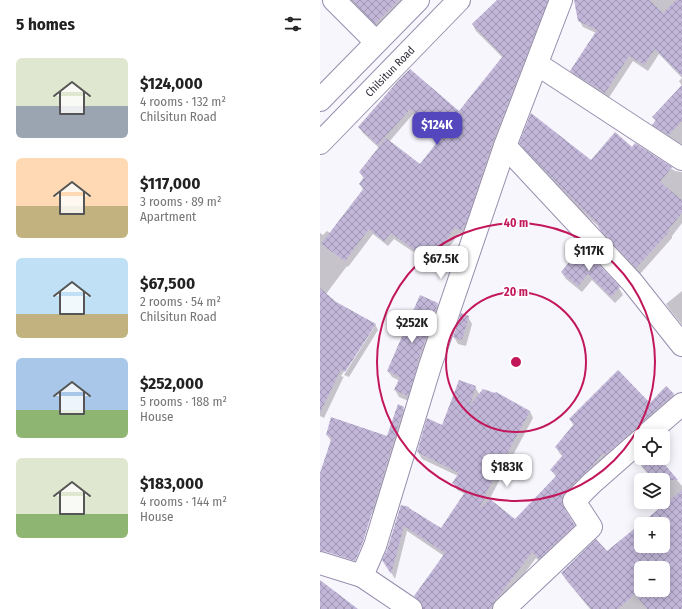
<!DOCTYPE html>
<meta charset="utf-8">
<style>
body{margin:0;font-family:"Fira Sans Condensed",sans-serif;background:#f6f6f6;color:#222;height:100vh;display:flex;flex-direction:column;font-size:15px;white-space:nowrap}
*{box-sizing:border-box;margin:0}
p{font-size:13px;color:#767676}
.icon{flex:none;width:22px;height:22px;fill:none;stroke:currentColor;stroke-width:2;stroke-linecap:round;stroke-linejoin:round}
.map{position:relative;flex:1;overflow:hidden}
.sheet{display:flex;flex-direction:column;background:#fff;width:320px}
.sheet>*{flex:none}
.controls{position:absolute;left:314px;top:429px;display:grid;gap:8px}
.controls a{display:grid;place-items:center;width:36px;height:36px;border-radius:6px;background:#fff;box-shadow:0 2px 10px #0003;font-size:20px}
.price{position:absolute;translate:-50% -34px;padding:0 9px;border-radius:8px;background:#fff;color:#222;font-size:13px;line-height:26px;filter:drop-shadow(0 1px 2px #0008)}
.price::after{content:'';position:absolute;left:50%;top:24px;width:12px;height:9px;margin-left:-6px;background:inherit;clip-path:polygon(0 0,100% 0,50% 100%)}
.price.active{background:#5446bd;color:#fff}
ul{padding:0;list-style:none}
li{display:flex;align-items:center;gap:12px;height:100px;padding:0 16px}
li span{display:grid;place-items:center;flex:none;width:112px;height:80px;border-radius:6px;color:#555}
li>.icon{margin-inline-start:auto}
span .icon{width:48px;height:48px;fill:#fffc;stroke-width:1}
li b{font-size:17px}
h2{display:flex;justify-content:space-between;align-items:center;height:48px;padding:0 16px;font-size:17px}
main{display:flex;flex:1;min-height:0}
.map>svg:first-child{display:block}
.shadow{fill:#0003;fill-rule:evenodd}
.building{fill:url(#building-cross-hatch);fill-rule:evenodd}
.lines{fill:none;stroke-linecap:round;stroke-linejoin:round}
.minor-casing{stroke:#978dad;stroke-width:24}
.major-casing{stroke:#978dad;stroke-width:24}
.minor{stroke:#fff;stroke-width:22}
.major{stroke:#fff;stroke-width:22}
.ring{fill:none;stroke:#c2185b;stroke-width:2}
.labels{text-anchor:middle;stroke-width:3.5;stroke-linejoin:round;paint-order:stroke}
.street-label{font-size:11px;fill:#2e2a37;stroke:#fff}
.centre{fill:#c2185b;stroke:#fff;stroke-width:2}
.ring-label{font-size:12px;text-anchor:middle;font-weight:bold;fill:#c2185b;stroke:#fff;stroke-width:3.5;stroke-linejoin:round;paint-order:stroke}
</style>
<main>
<section class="sheet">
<h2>5 homes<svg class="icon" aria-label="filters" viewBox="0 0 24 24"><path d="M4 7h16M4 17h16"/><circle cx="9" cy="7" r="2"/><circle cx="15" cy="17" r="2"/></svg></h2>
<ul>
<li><span style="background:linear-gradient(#dfe7d0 60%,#9aa5b1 0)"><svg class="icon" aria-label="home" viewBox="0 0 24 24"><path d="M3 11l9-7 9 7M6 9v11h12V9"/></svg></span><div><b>$124,000</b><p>4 rooms · 132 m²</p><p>Chilsitun Road</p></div></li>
<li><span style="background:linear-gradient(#ffd9b3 60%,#c2b280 0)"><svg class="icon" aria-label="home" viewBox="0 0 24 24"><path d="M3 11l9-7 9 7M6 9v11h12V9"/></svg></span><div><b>$117,000</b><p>3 rooms · 89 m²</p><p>Apartment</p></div></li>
<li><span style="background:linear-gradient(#bfe0f5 70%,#c2b280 0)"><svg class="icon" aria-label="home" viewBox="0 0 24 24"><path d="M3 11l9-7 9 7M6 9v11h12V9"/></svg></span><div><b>$67,500</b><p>2 rooms · 54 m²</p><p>Chilsitun Road</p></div></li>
<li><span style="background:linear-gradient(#a9c7e8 65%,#8fb573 0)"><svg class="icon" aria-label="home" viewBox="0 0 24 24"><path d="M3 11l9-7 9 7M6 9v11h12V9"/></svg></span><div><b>$252,000</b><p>5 rooms · 188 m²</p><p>House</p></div></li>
<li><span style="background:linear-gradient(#dfe7d0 70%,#8fb573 0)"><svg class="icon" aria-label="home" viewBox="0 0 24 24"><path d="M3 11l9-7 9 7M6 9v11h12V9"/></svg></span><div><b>$183,000</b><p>4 rooms · 144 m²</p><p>House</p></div></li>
</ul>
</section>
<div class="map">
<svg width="362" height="609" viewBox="0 0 362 609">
<defs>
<pattern id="building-cross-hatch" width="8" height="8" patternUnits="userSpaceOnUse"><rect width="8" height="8" fill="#c2b7d9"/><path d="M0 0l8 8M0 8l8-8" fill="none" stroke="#9e95b1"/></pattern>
</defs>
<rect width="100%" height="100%" fill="#f8f6fd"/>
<!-- shadow -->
<g class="shadow">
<polygon points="29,0 92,0 60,31"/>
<path d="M 178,0 L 234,0 L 145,237 L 139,233 L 118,264 L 105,257 L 104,259 L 74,239 L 68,246 L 53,234 L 28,267 L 27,266 L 6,294 L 16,302 L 55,324 L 58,330 L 29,377 L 24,375 L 55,326 L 53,326 L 21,376 L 23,377 L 24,376 L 4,418 L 0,416 L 0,233 L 3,235 L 7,231 L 10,233 L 43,190 L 40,184 L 44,179 L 40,172 L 59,148 L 43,133 L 39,127 L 78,82 L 139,112 L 183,58 L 156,31 L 153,25 ZM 93,114 L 121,138 L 100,166 L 69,142 Z"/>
<polygon points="255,0 362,0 362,78 339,54 328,71 313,61 288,99 255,77 251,71 276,33 263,27 259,20"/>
<polygon points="362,78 362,86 359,81"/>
<polygon points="362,86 362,147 337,131 333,125 336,122 333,117"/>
<polygon points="201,143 271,161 312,148 315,145 355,171 362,172 362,223 352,236 352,238 320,274 282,233 279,227 264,214 204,149"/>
<polygon points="262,248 299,288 303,295 295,303 272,280 262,292 246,279 242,273"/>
<polygon points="362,291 362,325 350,310 346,304"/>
<polygon points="118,304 122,310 91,402 79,397 75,390 80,381 72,377 68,371"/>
<polygon points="148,317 152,324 146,346 138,344 134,337"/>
<polygon points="155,387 160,395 210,411 213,418 169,500 196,521 236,477 231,470 243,457 240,454 236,447 254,426 250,419 330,404 346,387 354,395 357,401 245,504 245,510 258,532 223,565 216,558 178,609 105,609 104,607 99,603 95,596 124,556 87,531 75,579 64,560 68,550 81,506 121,530 145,494 137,490 134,483 138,476 102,459 98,452 123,427"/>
<polygon points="84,408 87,414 56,517 45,508 4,552 0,549 0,477 11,441 7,435 68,438"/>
<path d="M 321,458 L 338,458 L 362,486 L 362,609 L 270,609 L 246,580 L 242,573 L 287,552 L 321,525 L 321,546 L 343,546 L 343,524 L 322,524 L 346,505 L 343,501 L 343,480 L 333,480 L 322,467 L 318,460 ZM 321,568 L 343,568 L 343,590 L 321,590 Z"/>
</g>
<!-- building -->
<g class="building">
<polygon points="32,0 79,0 55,24"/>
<polygon points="177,0 228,0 173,142 147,220 141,231 135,227 115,259 101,252 100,254 71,233 64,241 49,229 25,261 1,244 44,188 39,184 44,177 39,172 66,138 100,164 122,136 90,109 58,145 38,127 78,81 90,69 139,111 183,56 152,24"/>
<polygon points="254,0 330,0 343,13 356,0 362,0 362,76 335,49 324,65 309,56 285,93 250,71 277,30 258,21"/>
<polygon points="362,85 362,121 349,135 332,125 336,120 332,117"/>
<polygon points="211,113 271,160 295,132 312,147 315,143 352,167 340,182 362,200 362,213 348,230 350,231 316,268 278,227 279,225 260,207 199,143"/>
<polygon points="262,247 300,287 291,297 268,274 258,286 241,272"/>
<polygon points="0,288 16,302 56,324 25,372 21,369 0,413"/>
<polygon points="100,295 118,303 101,352 97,363 98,363 88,396 74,390 80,377 67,371"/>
<polygon points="141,313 149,316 142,340 133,337"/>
<polygon points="298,370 330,403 346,386 354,394 285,455 283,453 271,467 245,492 242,497 242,503 244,508 255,525 219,559 212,552 179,596 175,600 170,609 103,609 102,603 94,596 125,553 84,526 71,574 62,560 67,550 81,505 89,507 89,508 121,528 145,492 132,483 139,473 97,452 107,418 122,425 139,380 156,386 150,405 163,389 175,393 176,392 210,411 165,495 166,496 158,510 170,499 195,519 237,475 230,470 243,455 235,447 254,424 249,419"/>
<polygon points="78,404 84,407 43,542 35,561 4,551 0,551 0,473 12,437 6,435 11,417 67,436"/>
<polygon points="319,458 339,458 358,480 335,480 317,460"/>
<path d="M 362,490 L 362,609 L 327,609 L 315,594 L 298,609 L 271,609 L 241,573 L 276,539 L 287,551 ZM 321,524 L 343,524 L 343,546 L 321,546 ZM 321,568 L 343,568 L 343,590 L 321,590 Z"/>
<polygon points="0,580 38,609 0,609"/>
</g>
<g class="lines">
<defs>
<g id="minor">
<polyline points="14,0 56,42"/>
<polyline points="217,64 362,159"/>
<polyline points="185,146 312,282 362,345"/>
<polyline points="325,436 362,404"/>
<polyline points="0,563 42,576 91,609"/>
<polyline points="42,576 55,546 110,366 185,146 241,0"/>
<polyline points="184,609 271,527 254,501 272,483 321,440"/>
</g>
<g id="major">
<polyline points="0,100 98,0"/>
<path id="s1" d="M 0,143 L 139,0"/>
</g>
</defs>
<!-- minor casing -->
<use href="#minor" class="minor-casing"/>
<!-- major casing -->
<use href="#major" class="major-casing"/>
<!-- minor -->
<use href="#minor" class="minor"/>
<!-- major -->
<use href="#major" class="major"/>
</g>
<!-- distance rings -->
<g class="ring">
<circle cx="196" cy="362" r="70"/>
<circle cx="196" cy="362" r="139"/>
</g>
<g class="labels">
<!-- street labels -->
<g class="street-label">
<text dy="4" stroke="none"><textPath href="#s1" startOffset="100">Chilsitun Road</textPath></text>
</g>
</g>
<circle cx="196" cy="362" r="6" class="centre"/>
<g class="ring-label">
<text x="196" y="227">40 m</text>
<text x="196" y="296">20 m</text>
</g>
</svg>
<div class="controls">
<a><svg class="icon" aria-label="locate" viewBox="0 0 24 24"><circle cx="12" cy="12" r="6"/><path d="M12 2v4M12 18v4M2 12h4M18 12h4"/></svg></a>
<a><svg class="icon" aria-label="layers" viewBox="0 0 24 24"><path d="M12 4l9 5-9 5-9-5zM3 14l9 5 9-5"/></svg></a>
<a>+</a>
<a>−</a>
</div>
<b class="price active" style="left:117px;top:146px">$124K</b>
<b class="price" style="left:269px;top:272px">$117K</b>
<b class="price" style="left:121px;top:280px">$67.5K</b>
<b class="price" style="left:92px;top:344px">$252K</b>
<b class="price" style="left:187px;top:488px">$183K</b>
</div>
</main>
